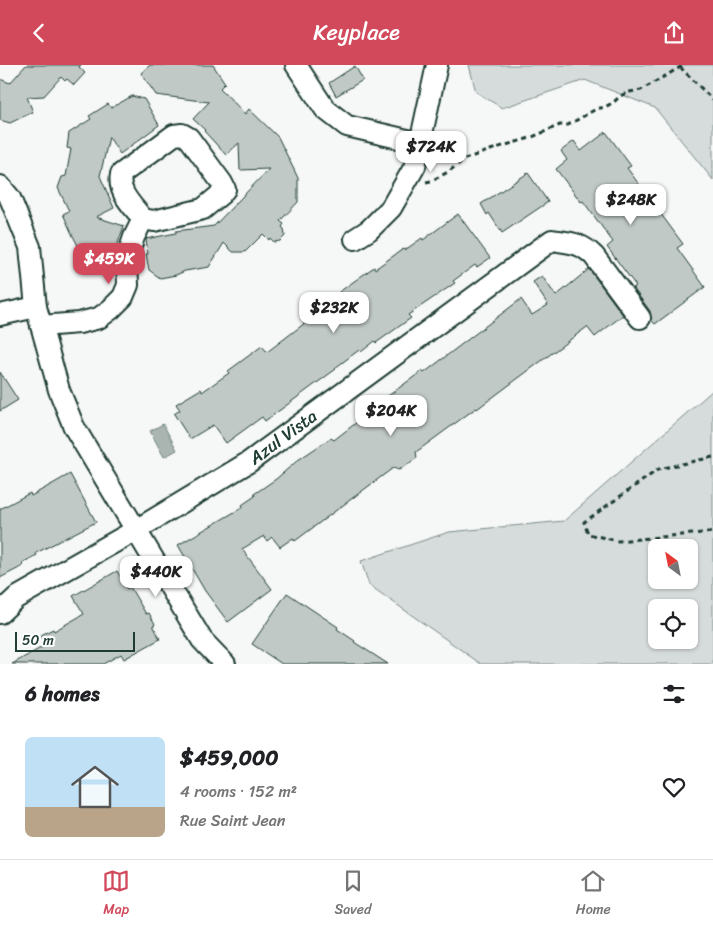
<!DOCTYPE html>
<meta charset="utf-8">
<style>
body{margin:0;font-family:Sriracha,sans-serif;background:#f2f2f2;color:#202124;height:100vh;display:flex;flex-direction:column;font-size:19px;white-space:nowrap}
*{box-sizing:border-box;margin:0}
p{font-size:16px;color:#757577}
.icon{flex:none;width:28px;height:28px;fill:none;stroke:currentColor;stroke-width:2;stroke-linecap:round;stroke-linejoin:round}
.map{position:relative;height:599px;overflow:hidden}
.side{display:flex;flex-direction:column;background:#fff;flex:1}
.side>*{flex:none}
.needle{width:32px;rotate:328deg}
.tools{position:absolute;left:648px;top:474px;display:grid;gap:10px}
.tools a{display:grid;place-items:center;width:50px;height:50px;border-radius:8px;background:#fff;box-shadow:0 1px 4px #0004;font-size:25px}
.scale{position:absolute;left:15px;bottom:12px;width:120px;box-sizing:border-box;padding-left:5px;border:2px solid #1f3d34;border-top:0;font-size:14px;line-height:18px;white-space:nowrap;color:#1f3d34;-webkit-text-stroke:4px #fff;paint-order:stroke}
.price{position:absolute;translate:-50% -42px;padding:0 11px;border-radius:10px;background:#fff;color:#222;font-size:16px;line-height:32px;filter:drop-shadow(0 1px 2px #0008)}
.price::after{content:'';position:absolute;left:50%;top:30px;width:15px;height:11px;margin-left:-8px;background:inherit;clip-path:polygon(0 0,100% 0,50% 100%)}
.price.selected{background:#d1495b;color:#fff}
ul{padding:0;list-style:none}
li{display:flex;align-items:center;gap:15px;height:125px;padding:0 25px}
li+li{border-top:1px solid #e0e0e0}
li span{display:grid;place-items:center;flex:none;width:140px;height:100px;border-radius:8px;color:#555}
li>.icon{margin-inline-start:auto}
span .icon{width:60px;height:60px;fill:#fffc;stroke-width:1}
li b{font-size:21px}
h2{display:flex;justify-content:space-between;align-items:center;height:60px;padding:0 25px;font-size:21px}
header{display:flex;justify-content:space-between;align-items:center;height:65px;padding:0 25px;background:#d1495b;color:#fff;font-size:22px;font-weight:600}
.tab-bar{display:flex;justify-content:space-around;align-items:center;height:70px;border-top:1px solid #e0e0e0;background:#fff;font-size:14px;color:#757577}
.tab-bar a{display:grid;justify-items:center;gap:2px}
.tab-bar .selected{color:#d1495b}
.map>svg:first-child{display:block}
.green{fill:#d6dcdb;stroke:#7a8c88;fill-rule:evenodd}
.water{fill:#aab5b1;stroke:#72857f}
.building{fill:#c0c9c6;stroke:#1f3d34}
.lines{fill:none;stroke-linecap:round;stroke-linejoin:round}
.minor-casing{stroke:#1f3d34;stroke-width:24}
.path{stroke:#1f3d34;stroke-width:3;stroke-dasharray:5 4;stroke-linecap:butt}
.minor{stroke:#fff;stroke-width:20}
.labels{text-anchor:middle;stroke-width:4;stroke-linejoin:round;paint-order:stroke}
.street-label{font-size:18px;fill:#1f3d34;stroke:#fff}
</style>
<header><svg class="icon" aria-label="back" viewBox="0 0 24 24"><path d="M15 5l-7 7 7 7"/></svg>Keyplace<svg class="icon" aria-label="share" viewBox="0 0 24 24"><path d="M12 15V3M7 8l5-5 5 5M5 13v7h14v-7"/></svg></header>
<div class="map">
<svg width="713" height="599" viewBox="0 0 713 599">
<rect width="100%" height="100%" fill="#f6f7f7"/>
<filter id="ink" filterUnits="userSpaceOnUse"><feTurbulence type="fractalNoise" baseFrequency=".02" numOctaves="2"/><feDisplacementMap in="SourceGraphic" scale="10" xChannelSelector="R" yChannelSelector="G"/><feConvolveMatrix kernelMatrix="1 2 1 2 8 2 1 2 1" color-interpolation-filters="sRGB"/></filter>
<g filter="url(#ink)">
<!-- green -->
<g class="green">
<polygon points="469,0 713,0 713,115 655,43 585,15 502,43 476,27"/>
<path d="M 713,325 L 713,599 L 481,599 L 369,520 L 361,496 L 449,467 L 564,456 ZM 656,482 L 689,482 L 689,515 L 656,515 ZM 656,542 L 689,542 L 689,575 L 656,575 Z"/>
</g>
<!-- water -->
<polygon class="water" points="163,359 177,385 164,392 150,366"/>
<!-- building -->
<g class="building">
<polygon points="26,0 81,0 79,2 85,8 74,20 67,14 65,16 61,12 44,31 27,32 33,47 10,58 0,55 0,14 10,18"/>
<polygon points="150,0 213,0 225,18 220,23 245,49 249,44 278,72 298,113 298,137 280,156 284,159 282,162 284,164 285,171 280,176 274,177 270,173 269,175 263,169 245,187 233,187 224,178 209,202 185,206 176,210 160,213 149,205 146,189 148,189 146,174 176,168 176,166 214,161 269,104 240,105 239,78 226,90 204,66 205,65 193,54 209,37 156,30 141,8"/>
<polygon points="355,1 363,15 336,31 329,18"/>
<polygon points="132,31 144,34 159,60 120,89 109,72 100,111 114,143 96,152 124,161 110,200 98,195 95,204 84,192 73,171 63,149 69,146 58,123 62,112 66,111 71,84 67,83 69,68 91,54 89,51 108,39 111,43"/>
<polygon points="606,67 631,101 627,103 683,179 677,183 705,222 655,259 651,255 650,246 633,223 636,221 607,182 613,177 583,136 581,137 556,104 567,95 561,86 574,76 581,86"/>
<polygon points="528,108 548,137 502,168 489,148 487,150 481,139"/>
<polygon points="458,149 490,193 477,202 475,200 453,216 455,218 408,250 411,253 376,278 375,276 361,287 359,285 335,303 336,304 265,356 262,352 226,378 213,360 190,374 174,349 180,345 176,339 201,324 202,327 229,308 228,306 262,281 267,287 309,255 308,254 319,246 321,247 342,231 339,227 374,202 375,204 403,184 405,185 422,173 423,175"/>
<polygon points="589,204 623,250 595,272 587,262 477,344 476,343 416,387 417,393 399,405 393,403 295,476 293,473 280,482 272,472 267,476 264,471 242,484 272,524 228,557 205,526 178,480 243,442 242,440 255,431 254,429 276,414 298,395 331,373 334,375 374,344 373,342 422,306 424,308 521,234 532,250 548,240 533,217 542,211 556,231"/>
<polygon points="0,307 18,335 0,346"/>
<polygon points="70,409 96,457 36,488 37,490 22,498 23,501 0,513 0,444 30,428 31,431"/>
<polygon points="117,506 127,524 130,522 146,549 149,548 155,559 153,560 160,574 124,594 121,589 103,599 12,599 46,580 41,570 53,564 54,566 84,549 73,531"/>
<polygon points="287,528 338,562 337,564 355,576 354,577 388,599 282,599 252,579"/>
</g>
<g class="lines">
<defs>
<g id="minor">
<polyline points="296,0 325,44 347,61 420,78"/>
<path d="M 182,69 L 189,73 L 222,118 L 225,124 L 221,129 L 203,144 L 154,156 L 143,154 C 132,140 117,127 121,109 L 174,70 Z"/>
<polyline points="0,121 10,133 30,182 36,242 59,325 74,362 202,575 225,599"/>
<polyline points="355,174 369,165 391,143 415,101 437,0"/>
<polyline points="0,250 36,242"/>
<polyline points="41,261 79,258 99,253 111,244 123,232 128,220 127,193 134,172 143,154"/>
<path id="s1" d="M 0,548 L 16,533 L 136,465 L 249,397 L 552,175 C 570,178 580,177 594,191 L 640,253"/>
</g>
</defs>
<!-- minor casing -->
<use href="#minor" class="minor-casing"/>
<!-- path -->
<g class="path">
<polyline points="680,2 713,35"/>
<polyline points="426,117 431,116 448,107 465,94 496,83 530,73 560,60 568,60 596,44 605,42 614,37 620,31 629,27 641,25 684,0"/>
<polyline points="713,392 659,404 584,457 588,469 618,476 713,467"/>
</g>
<!-- minor -->
<use href="#minor" class="minor"/>
</g>
</g>
<g class="labels">
<!-- street labels -->
<g class="street-label">
<text dy="6" stroke="none"><textPath href="#s1" startOffset="334">Azul Vista</textPath></text>
</g>
</g>
</svg>
<div class="tools">
<a><svg class="needle" viewBox="-14 -14 28 28"><path d="M0-13l5 13h-10z" fill="#e53935"/><path d="M0 13l5-13h-10z" fill="#757577"/></svg></a>
<a><svg class="icon" aria-label="locate" viewBox="0 0 24 24"><circle cx="12" cy="12" r="6"/><path d="M12 2v4M12 18v4M2 12h4M18 12h4"/></svg></a>
</div>
<div class="scale">50 m</div>
<b class="price" style="left:431px;top:108px">$724K</b>
<b class="price" style="left:631px;top:161px">$248K</b>
<b class="price selected" style="left:109px;top:220px">$459K</b>
<b class="price" style="left:334px;top:269px">$232K</b>
<b class="price" style="left:391px;top:372px">$204K</b>
<b class="price" style="left:156px;top:533px">$440K</b>
</div>
<section class="side">
<h2>6 homes<svg class="icon" aria-label="filters" viewBox="0 0 24 24"><path d="M4 7h16M4 17h16"/><circle cx="9" cy="7" r="2"/><circle cx="15" cy="17" r="2"/></svg></h2>
<ul>
<li><span style="background:linear-gradient(#bfe0f5 70%,#b9a48a 0)"><svg class="icon" aria-label="home" viewBox="0 0 24 24"><path d="M3 11l9-7 9 7M6 9v11h12V9"/></svg></span><div><b>$459,000</b><p>4 rooms · 152 m²</p><p>Rue Saint Jean</p></div><svg class="icon" aria-label="heart" viewBox="0 0 24 24"><path d="M12 20l-8-8c-3-5 5-10 8-4 3-6 11-1 8 4z"/></svg></li>
</ul>
</section>
<nav class="tab-bar">
<a class="selected"><svg class="icon" aria-label="map" viewBox="0 0 24 24"><path d="M3 6l6-2 6 2 6-2v14l-6 2-6-2-6 2zM9 4v14M15 6v14"/></svg>Map</a>
<a><svg class="icon" aria-label="saved" viewBox="0 0 24 24"><path d="M7 4h10v16l-5-4-5 4z"/></svg>Saved</a>
<a><svg class="icon" aria-label="home" viewBox="0 0 24 24"><path d="M3 11l9-7 9 7M6 9v11h12V9"/></svg>Home</a>
</nav>
